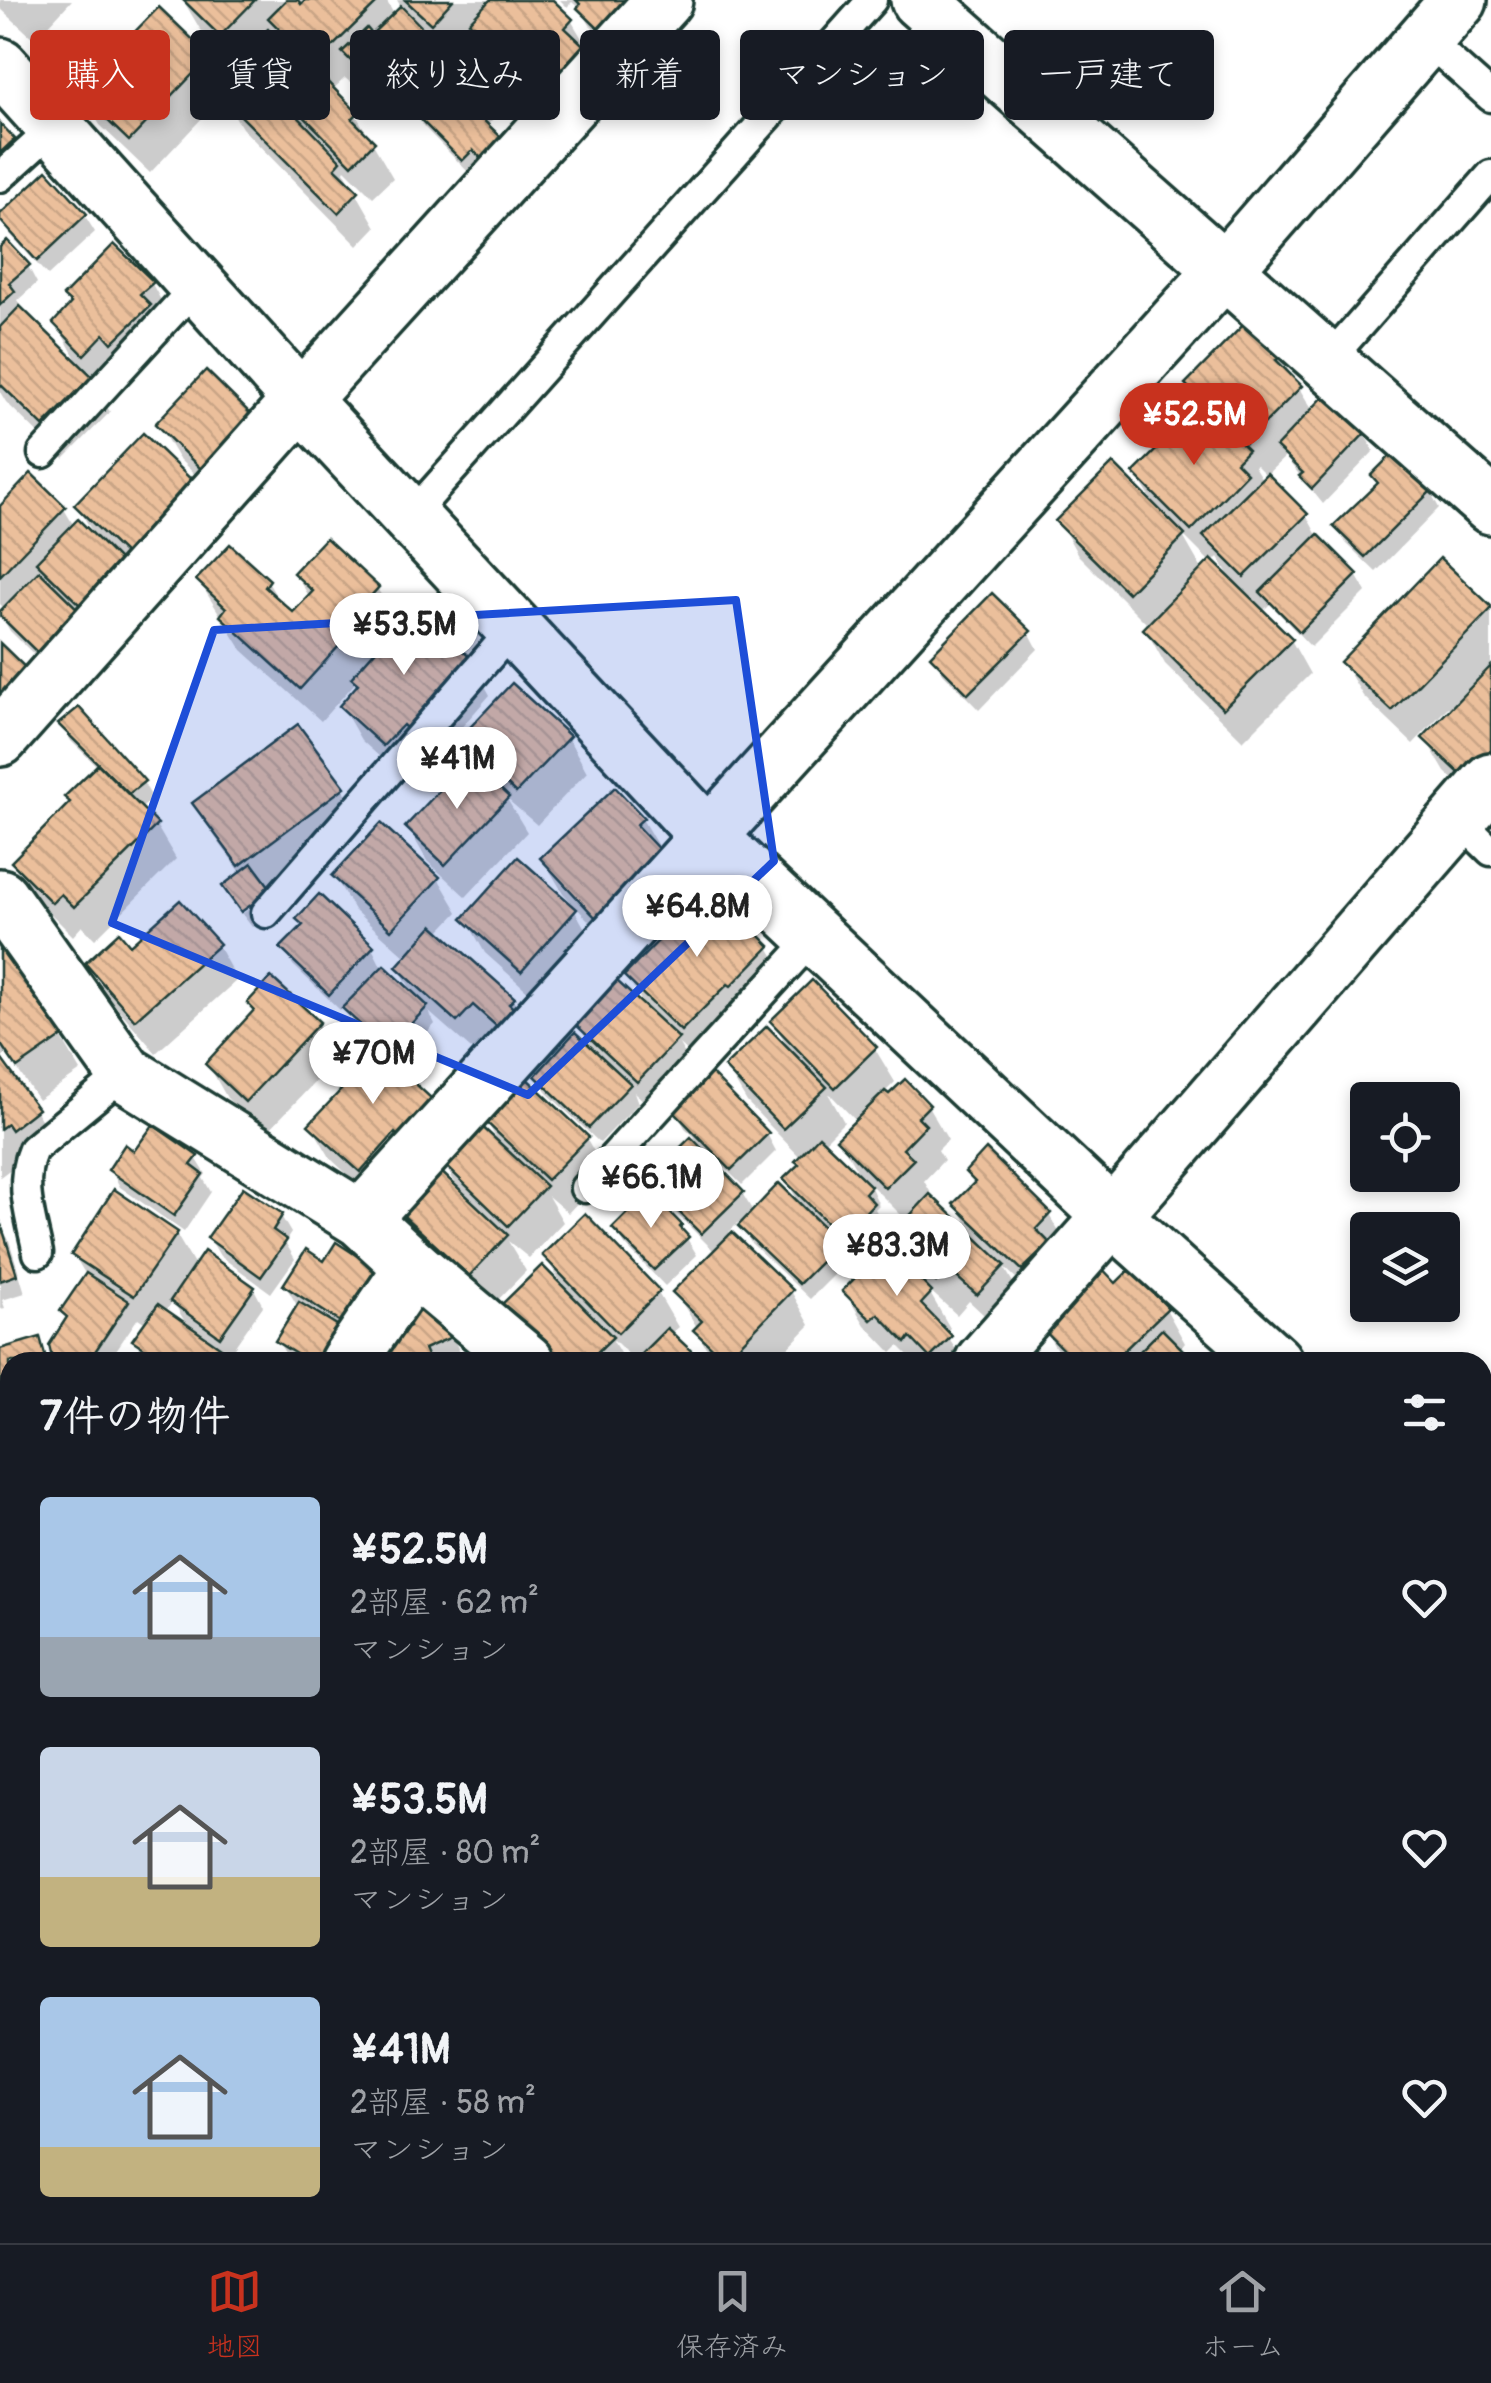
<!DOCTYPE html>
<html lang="ja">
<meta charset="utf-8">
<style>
body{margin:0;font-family:Pangolin,"Klee One",sans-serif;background:#242831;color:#f1f3f6;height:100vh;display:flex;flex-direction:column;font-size:38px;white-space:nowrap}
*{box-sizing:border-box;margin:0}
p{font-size:32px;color:#9ea1a6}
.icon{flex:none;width:55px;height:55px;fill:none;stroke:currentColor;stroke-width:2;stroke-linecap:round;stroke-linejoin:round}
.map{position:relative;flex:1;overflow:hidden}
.panel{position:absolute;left:0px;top:1352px;width:1492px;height:892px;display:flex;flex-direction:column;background:#171b24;border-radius:30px 30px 0 0;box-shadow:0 5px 15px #0003}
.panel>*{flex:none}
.banner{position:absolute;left:30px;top:30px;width:1432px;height:90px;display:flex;gap:20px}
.tools{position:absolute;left:1350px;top:1082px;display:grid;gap:20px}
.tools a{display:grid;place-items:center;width:110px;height:110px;border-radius:10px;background:#171b24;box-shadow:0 5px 15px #0003;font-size:50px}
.price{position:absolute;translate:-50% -85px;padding:0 22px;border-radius:35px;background:#fff;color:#222;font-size:32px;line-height:65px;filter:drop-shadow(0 2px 5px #0008)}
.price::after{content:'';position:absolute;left:50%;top:60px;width:30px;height:22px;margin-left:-15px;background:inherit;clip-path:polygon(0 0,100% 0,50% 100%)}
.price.current{background:#c8321e;color:#fff}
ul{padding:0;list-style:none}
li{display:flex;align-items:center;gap:30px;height:250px;padding:0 40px}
li span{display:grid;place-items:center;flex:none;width:280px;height:200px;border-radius:10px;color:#555}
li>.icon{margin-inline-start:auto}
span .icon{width:120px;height:120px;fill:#fffc;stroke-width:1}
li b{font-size:42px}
h2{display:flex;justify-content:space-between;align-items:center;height:120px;padding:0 40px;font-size:42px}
.chip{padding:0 35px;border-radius:10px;background:#171b24;box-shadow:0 5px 15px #0003;font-size:35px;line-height:90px}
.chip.current{background:#c8321e;color:#fff}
.tab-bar{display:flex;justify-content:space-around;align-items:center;height:140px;border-top:2px solid #363941;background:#171b24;font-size:28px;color:#9ea1a6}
.tab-bar a{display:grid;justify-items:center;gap:5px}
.tab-bar .current{color:#c8321e}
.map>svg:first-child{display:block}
.shadow{fill:#0003;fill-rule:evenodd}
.building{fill:url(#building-back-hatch);stroke:#1f3d34;stroke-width:2.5}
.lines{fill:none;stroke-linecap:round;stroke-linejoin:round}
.service-casing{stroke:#1f3d34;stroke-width:35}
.minor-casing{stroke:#1f3d34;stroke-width:62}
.tertiary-casing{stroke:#1f3d34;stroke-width:62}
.motorway-casing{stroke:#1f3d34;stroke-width:62}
.service{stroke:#fff;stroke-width:28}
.minor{stroke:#fff;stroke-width:55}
.tertiary{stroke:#fff;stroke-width:55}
.motorway{stroke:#f9e181;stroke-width:55}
.marked{fill:#1d4ed8;fill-opacity:0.2;stroke:#1d4ed8;stroke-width:8;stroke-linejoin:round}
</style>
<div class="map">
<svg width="1491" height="2243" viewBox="0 0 1491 2243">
<defs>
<pattern id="building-back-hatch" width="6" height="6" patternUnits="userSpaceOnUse" patternTransform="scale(2.5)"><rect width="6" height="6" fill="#ebbf9b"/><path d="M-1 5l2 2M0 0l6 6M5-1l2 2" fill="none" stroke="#c9a586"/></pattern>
</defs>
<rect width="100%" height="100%" fill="#fff"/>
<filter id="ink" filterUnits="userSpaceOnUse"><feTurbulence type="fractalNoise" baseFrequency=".01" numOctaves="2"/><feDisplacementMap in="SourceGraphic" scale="20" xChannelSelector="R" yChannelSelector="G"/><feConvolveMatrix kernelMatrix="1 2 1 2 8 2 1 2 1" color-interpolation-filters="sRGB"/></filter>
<g filter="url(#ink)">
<!-- shadow -->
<g class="shadow">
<polygon points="0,0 72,0 35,40 0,8"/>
<path d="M 183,0 L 386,0 L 395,16 L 402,9 L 397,0 L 549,0 L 571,20 L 591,54 L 573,131 L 492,56 L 477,29 L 452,56 L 442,49 L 455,71 L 493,92 L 503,109 L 486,126 L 501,140 L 472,176 L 424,127 L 414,111 L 430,94 L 424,89 L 418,95 L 410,87 L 396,100 L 382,86 L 378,92 L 359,73 L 350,82 L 345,78 L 332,90 L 356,115 L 393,178 L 373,197 L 345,169 L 344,171 L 376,227 L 358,246 L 242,128 L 223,96 L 150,173 L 100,125 L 80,91 L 208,57 L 227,90 L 271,98 L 249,60 L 241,69 L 200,29 ZM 278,30 L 294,57 L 272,37 Z"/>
<polygon points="560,0 682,0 619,54 590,25 581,10 572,2 567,7"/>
<polygon points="0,127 13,141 23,158 0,179"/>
<polygon points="85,216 95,232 48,276 10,234 0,217"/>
<polygon points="0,250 28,266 37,283 18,300 23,309 22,310 80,366 56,323 71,306 66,296 152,284 171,318 161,327 169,341 133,375 125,366 105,387 88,370 87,371 110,412 64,459 6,402 0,392"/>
<path d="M 1280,357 L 1313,411 L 1326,398 L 1364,434 L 1374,451 L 1323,504 L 1285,457 L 1266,475 L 1306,515 L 1318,537 L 1356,575 L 1366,592 L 1311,647 L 1270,604 L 1262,612 L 1291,640 L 1310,674 L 1243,741 L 1165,664 L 1146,630 L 1149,626 L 1078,555 L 1059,521 L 1155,506 L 1136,474 L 1194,424 L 1204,413 L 1188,385 ZM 1256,465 L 1267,476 L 1263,481 L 1254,466 ZM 1185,537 L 1211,563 L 1203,571 L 1184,538 ZM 1218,557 L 1231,579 L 1212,563 Z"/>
<polygon points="206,374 224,503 178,458 158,424"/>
<polygon points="143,436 149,590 56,676 10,631 0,614 5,609 0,604 0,509 64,509 74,526 95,537 77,505"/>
<polygon points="1380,485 1430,491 1439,508 1376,572 1346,543 1336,527"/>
<polygon points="1441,561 1491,610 1491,816 1445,772 1425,738 1452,710 1448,707 1413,744 1363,696 1343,662"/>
<polygon points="296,574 377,588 397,622 379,642 382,647 471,661 490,695 430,763 423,757 403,778 361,740 342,707 359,687 356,682 321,721 242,650 199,581 268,582 282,606 293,616 310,598"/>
<polygon points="1029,632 1038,649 979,710 943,673 933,656"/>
<polygon points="62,724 143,782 153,799 140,809 156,825 176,859 95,939 82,926 73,936 33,896 14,862 71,805 67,798 98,767 71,741"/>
<polygon points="568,738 587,772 537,825 507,799 527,832 466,897 427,861 408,827 481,773 462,739"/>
<polygon points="343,788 362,822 280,908 252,927 242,914 260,901 260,895 239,910 235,903 225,887 242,874 215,837 195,804"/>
<polygon points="642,819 662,853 619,953 574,905 572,906 594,944 542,1004 485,953 466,919 569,906 572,903 563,893 543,859"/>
<path d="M 335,877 L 438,878 L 458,912 L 438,933 L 513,1000 L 533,1033 L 478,1055 L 429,1012 L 435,1024 L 395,1068 L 442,1111 L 501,1147 L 486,1120 L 587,1139 L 606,1173 L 568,1213 L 548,1196 L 563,1222 L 529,1258 L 508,1241 L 526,1271 L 489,1309 L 417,1241 L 397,1207 L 380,1205 L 331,1159 L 311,1125 L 341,1093 L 332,1078 L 370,1038 L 355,1025 L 344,1005 L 340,1010 L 293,965 L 283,948 L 304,927 L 299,919 L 319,898 L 372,948 L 381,966 L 414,995 L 399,968 L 407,958 L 354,910 ZM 444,1164 L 460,1191 L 437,1171 Z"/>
<polygon points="714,905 768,947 788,981 702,1064 679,1044 696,1074 658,1114 634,1092 638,1103 600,1143 547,1093 538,1076 594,1051 578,1025 646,1009 627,976"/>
<polygon points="218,946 237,980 156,1053 108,997 88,964 130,948"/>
<polygon points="2,949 61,1037 81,1071 38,1100 7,1054 0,1058"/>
<polygon points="250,1003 318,1024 338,1058 265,1134 227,1098 208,1064 255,1012"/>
<path d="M 773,1022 L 875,1049 L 895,1082 L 884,1093 L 928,1106 L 948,1140 L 938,1150 L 944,1160 L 924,1181 L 932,1195 L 929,1197 L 976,1239 L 956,1204 L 976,1185 L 968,1172 L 1049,1215 L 1069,1249 L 1043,1303 L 1004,1267 L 1023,1300 L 997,1327 L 969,1301 L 957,1315 L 927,1288 L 950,1328 L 945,1333 L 964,1362 L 915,1362 L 899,1346 L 892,1353 L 865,1325 L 845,1292 L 912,1273 L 892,1239 L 908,1222 L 869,1183 L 879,1205 L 875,1209 L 882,1221 L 852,1252 L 832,1234 L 848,1261 L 810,1299 L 751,1243 L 739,1222 L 729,1232 L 791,1291 L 810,1325 L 774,1362 L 715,1362 L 696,1331 L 698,1329 L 676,1293 L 715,1252 L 660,1197 L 650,1180 L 695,1137 L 685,1128 L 676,1111 L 767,1134 L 776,1151 L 742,1185 L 719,1162 L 716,1166 L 742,1193 L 754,1213 L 801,1206 L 786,1180 L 801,1165 L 801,1158 L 747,1102 L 727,1068 L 790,1050 ZM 830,1094 L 857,1122 L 839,1139 L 862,1179 L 823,1143 L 844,1122 L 829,1095 Z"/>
<polygon points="0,1061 36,1111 56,1144 28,1156 0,1177"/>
<polygon points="134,1154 196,1158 206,1174 203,1178 211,1192 184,1232 120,1187 111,1170"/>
<polygon points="649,1195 680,1227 697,1255 665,1286 625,1245 615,1228"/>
<polygon points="281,1216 291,1233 285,1242 295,1259 271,1293 220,1256 210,1239"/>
<polygon points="585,1217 658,1293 678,1327 670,1334 700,1362 636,1362 614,1340 613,1341 625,1362 546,1362 563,1287 545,1256"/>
<polygon points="0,1225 9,1240 25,1293 2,1300 5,1308 0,1309"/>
<path d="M 176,1234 L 196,1268 L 254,1289 L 263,1306 L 228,1356 L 234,1362 L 153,1362 L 145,1357 L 135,1340 L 147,1324 L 138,1318 L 108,1362 L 56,1362 L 52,1345 L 68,1320 L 63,1311 L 87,1277 L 74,1255 ZM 173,1301 L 189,1329 L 165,1312 Z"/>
<path d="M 285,1285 L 444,1321 L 461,1354 L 441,1362 L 295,1362 L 288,1358 L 278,1341 L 298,1307 ZM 408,1315 L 414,1327 L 395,1335 Z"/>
<polygon points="1116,1286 1166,1309 1185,1343 1179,1350 1191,1362 1062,1362 1064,1361 1040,1323"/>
<polygon points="38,1340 50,1362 10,1362 10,1428 0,1431 0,1352"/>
<polygon points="0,1549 10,1549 10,1723 8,1719 0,1719"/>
<polygon points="1482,1787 1491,1795 1491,1902 1482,1894"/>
</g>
<!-- building -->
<g class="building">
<polygon points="183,0 255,0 220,36"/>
<polygon points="286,0 298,0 301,4 305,0 380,0 329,50 324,45 309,59 268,18"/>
<polygon points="405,0 453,0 431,24"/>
<polygon points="490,0 553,0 573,19 565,28 594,55 552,99 469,22"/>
<polygon points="576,0 640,0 609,39 577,8 580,4"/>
<polygon points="401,6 449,55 428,75 423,71 417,77 413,74 407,79 399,72 385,84 372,71 367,77 342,52 367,28 372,34"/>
<polygon points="159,7 210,56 129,141 77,91"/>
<polygon points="268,29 302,65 306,60 358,113 352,119 375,142 352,165 242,54"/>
<polygon points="463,59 495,91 474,111 503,139 482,159 473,150 462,161 411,110"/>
<polygon points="243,69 275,101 279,97 341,161 335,168 359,191 338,213 219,94"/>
<polygon points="0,123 15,139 0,153"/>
<polygon points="47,170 87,214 37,261 0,220 0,214"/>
<polygon points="7,240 30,265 9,283 15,291 0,305 0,247"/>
<polygon points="114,244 154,282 140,294 151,305 112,343 104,334 84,355 53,323 71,303 63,296"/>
<polygon points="20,306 92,376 43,426 0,384 0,327"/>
<polygon points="1247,321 1282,356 1276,360 1302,386 1245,443 1185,384"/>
<polygon points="206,370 255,418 203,471 155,424"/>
<polygon points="1326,394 1366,432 1312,489 1299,476 1303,473 1276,447"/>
<polygon points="1206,409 1248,450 1236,462 1247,473 1191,531 1133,473 1190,416 1195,421"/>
<polygon points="143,433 198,486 129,558 74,505"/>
<polygon points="1394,452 1432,490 1365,557 1333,526 1378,483 1371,475"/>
<polygon points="1113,463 1185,535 1128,593 1055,521"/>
<polygon points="31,473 66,507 0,576 0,506"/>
<polygon points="1267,473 1308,514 1244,577 1203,536"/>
<polygon points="78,519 131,572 90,615 36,562"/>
<polygon points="1318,534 1358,574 1300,632 1260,592"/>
<polygon points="326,538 379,587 359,609 366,616 300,689 220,616 226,608 196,580 230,544 270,580 265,587 293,612 313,591 293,573"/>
<polygon points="1440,558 1491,606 1491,609 1392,711 1340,662"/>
<polygon points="1211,559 1293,639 1223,709 1143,629"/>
<polygon points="39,571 87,618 46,661 0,616 0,611"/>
<polygon points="992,593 1031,631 968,694 930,656"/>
<polygon points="414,607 473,660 409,731 403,725 383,746 339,706 358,684 351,678"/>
<polygon points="0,643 30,672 0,702"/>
<polygon points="1491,666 1491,765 1472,785 1422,738"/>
<polygon points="512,683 570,736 516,793 459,739"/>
<polygon points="79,707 145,781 129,794 58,724"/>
<polygon points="298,724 345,787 239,866 192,803"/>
<polygon points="469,759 509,797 445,865 405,827"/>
<polygon points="98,764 158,824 74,907 61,894 52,903 11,862 70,802 64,797"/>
<polygon points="615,787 644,818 636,825 666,857 598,920 540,858"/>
<polygon points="381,823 440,877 391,930 332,876"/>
<polygon points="518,857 577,909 521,972 462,919"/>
<polygon points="252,863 272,890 241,912 222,886"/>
<polygon points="705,893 713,901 719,895 770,946 731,986 728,984 681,1031 624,976"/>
<polygon points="319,894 374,946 329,995 280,948 303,925 296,919"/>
<polygon points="180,900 220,944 135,1020 85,963 119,932 130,945"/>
<polygon points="433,925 515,998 509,1004 521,1015 504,1033 473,1005 457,1022 396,967"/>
<polygon points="2,945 63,1036 17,1068 0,1043 0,947"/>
<polygon points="384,965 428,1006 387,1049 342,1008"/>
<polygon points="271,977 320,1022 245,1102 205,1064 254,1010 247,1003"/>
<polygon points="812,980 877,1047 835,1088 770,1021"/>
<polygon points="617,981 679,1038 637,1082 575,1024"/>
<polygon points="767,1026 827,1087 783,1129 724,1067"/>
<polygon points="575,1032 631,1084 589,1128 535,1076"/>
<polygon points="366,1038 444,1110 409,1147 395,1133 360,1172 308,1125 341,1090 329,1078"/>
<polygon points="0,1057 38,1109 11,1130 7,1124 0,1129"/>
<polygon points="711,1073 769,1133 731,1170 673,1111"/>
<polygon points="524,1076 589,1137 547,1180 483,1119"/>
<polygon points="905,1079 930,1105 918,1117 926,1125 903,1149 914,1159 885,1188 836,1139 885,1091 889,1094"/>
<polygon points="475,1120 546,1186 508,1226 439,1159"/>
<polygon points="153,1125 198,1156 191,1165 203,1174 174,1216 108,1170 125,1144 134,1151"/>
<polygon points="819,1136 871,1186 865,1193 874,1203 842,1237 783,1179 799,1164 795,1161"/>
<polygon points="691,1137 744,1192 701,1234 647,1180"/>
<polygon points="986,1149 1051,1213 1036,1229 1050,1243 1022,1270 953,1204 975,1182 965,1172"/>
<polygon points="434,1165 508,1235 469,1276 394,1207"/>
<polygon points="779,1183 840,1243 799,1284 738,1226"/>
<polygon points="243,1187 283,1214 273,1230 287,1240 261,1277 207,1238"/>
<polygon points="114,1189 178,1232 134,1296 71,1255"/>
<polygon points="649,1191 682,1225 680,1227 689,1237 654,1270 612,1228"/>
<polygon points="930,1194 1005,1265 977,1295 948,1269 936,1282 889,1238"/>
<polygon points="585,1213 660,1291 618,1333 542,1255"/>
<polygon points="0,1221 17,1275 0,1281"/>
<polygon points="732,1232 793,1290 725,1360 693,1330 702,1321 672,1292"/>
<polygon points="336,1242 391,1278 356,1332 283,1285 306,1249 324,1261"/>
<polygon points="883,1242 932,1292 921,1304 952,1336 930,1358 910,1337 906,1343 878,1314 871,1320 842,1291 860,1273 856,1268"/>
<polygon points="204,1251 255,1287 220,1337 170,1301"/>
<polygon points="1097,1263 1116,1283 1130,1269 1168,1308 1112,1362 1059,1362 1067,1354 1037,1323"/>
<polygon points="542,1265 613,1337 587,1362 556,1362 501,1305"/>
<polygon points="86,1273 129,1301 88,1362 53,1362 49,1345 67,1317 60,1311"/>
<polygon points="429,1299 454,1336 424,1349 430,1362 369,1362 364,1346 410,1326 403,1311"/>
<polygon points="299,1302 350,1333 332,1362 320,1356 316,1362 309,1362 275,1341"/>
<polygon points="158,1304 234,1357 230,1362 165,1362 132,1340"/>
<polygon points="667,1328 703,1362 633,1362"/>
<polygon points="1162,1329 1195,1362 1129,1362"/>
<polygon points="40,1337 47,1362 10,1362 10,1409 0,1412 0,1349"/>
<rect x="0" y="1547" width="10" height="145"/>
<polygon points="1482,1784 1491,1791 1491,1872 1482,1873"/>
</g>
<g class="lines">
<defs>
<g id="service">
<polyline points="1425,38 1491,97"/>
<polyline points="0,177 55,127"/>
<polyline points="1327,362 1491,175"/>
<polyline points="43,453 197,285"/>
<polyline points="410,517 872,0"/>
<polyline points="1458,819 1491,851"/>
<polyline points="266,913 513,629"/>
<polyline points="585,1188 814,937"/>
<path d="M 38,1253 C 31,1218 18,1183 33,1149 L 125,1073"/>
</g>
<g id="minor">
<polyline points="919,0 1491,506"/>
<polyline points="0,66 301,400 708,836 1112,1216 1274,1362"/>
<polyline points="0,738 301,400 664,0"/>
<polyline points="0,897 125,1073 361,1219 413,1267"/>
<polyline points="361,1219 1224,270 1459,0"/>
<polyline points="348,1362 413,1267 526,1362"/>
<polyline points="983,1362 1140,1185 1491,781"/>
<polyline points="0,1440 10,1438"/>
<polyline points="1482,1551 1491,1558"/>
<polyline points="1482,1720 1491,1710"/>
<polyline points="1482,2020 1491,2019"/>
<polyline points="0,2079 10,2079"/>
</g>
<polyline id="tertiary" points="1279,2235 1280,2243"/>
<g id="motorway">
<polyline points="1482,2105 1491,2104"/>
<polyline points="0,2148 10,2148"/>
<polyline points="1482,2192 1491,2191"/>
<polyline points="1052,2243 1122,2235"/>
</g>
</defs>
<!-- service casing -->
<use href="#service" class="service-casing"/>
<!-- minor casing -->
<use href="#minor" class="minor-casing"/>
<!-- tertiary casing -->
<use href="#tertiary" class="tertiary-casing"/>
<!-- motorway casing -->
<use href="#motorway" class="motorway-casing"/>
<!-- service -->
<use href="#service" class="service"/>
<!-- minor -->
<use href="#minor" class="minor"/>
<!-- tertiary -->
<use href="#tertiary" class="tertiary"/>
<!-- motorway -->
<use href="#motorway" class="motorway"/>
</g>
</g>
<!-- marked area -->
<path class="marked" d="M 736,600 L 774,861 L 528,1095 L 112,923 L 214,630 Z"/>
</svg>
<div class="tools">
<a><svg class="icon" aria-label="locate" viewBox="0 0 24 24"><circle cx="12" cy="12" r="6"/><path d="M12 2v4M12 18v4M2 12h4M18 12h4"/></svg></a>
<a><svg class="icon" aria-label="layers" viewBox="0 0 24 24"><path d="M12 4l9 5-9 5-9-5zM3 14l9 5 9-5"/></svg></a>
</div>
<b class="price current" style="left:1194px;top:468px">¥52.5M</b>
<b class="price" style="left:404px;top:678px">¥53.5M</b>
<b class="price" style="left:457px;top:812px">¥41M</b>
<b class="price" style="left:697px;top:960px">¥64.8M</b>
<b class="price" style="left:373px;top:1107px">¥70M</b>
<b class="price" style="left:651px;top:1231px">¥66.1M</b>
<b class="price" style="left:897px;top:1299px">¥83.3M</b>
<div class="banner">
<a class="chip current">購入</a>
<a class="chip">賃貸</a>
<a class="chip">絞り込み</a>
<a class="chip">新着</a>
<a class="chip">マンション</a>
<a class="chip">一戸建て</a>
</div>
<section class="panel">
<h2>7件の物件<svg class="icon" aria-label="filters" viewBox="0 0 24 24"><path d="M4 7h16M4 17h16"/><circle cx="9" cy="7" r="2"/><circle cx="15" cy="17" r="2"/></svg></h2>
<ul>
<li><span style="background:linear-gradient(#a9c7e8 70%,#9aa5b1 0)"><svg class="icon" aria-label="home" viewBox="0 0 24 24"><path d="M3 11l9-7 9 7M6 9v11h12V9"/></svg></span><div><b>¥52.5M</b><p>2部屋 · 62 m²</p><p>マンション</p></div><svg class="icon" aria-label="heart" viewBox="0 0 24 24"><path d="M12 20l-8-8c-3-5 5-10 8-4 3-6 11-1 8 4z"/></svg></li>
<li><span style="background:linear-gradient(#c9d6e8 65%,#c2b280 0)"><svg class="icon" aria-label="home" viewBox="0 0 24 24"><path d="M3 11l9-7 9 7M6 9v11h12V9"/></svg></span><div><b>¥53.5M</b><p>2部屋 · 80 m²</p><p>マンション</p></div><svg class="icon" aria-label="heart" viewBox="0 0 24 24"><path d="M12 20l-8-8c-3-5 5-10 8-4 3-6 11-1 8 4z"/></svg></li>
<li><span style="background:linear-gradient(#a9c7e8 75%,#c2b280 0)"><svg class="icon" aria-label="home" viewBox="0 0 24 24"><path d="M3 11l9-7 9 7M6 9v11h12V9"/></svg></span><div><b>¥41M</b><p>2部屋 · 58 m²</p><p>マンション</p></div><svg class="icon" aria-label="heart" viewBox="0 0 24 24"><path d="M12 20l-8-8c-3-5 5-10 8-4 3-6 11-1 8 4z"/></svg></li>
</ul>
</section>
</div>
<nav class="tab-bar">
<a class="current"><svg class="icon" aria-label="map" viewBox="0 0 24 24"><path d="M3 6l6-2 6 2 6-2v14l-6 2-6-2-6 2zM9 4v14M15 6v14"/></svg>地図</a>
<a><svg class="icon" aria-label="saved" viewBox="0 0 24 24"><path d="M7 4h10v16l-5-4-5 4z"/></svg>保存済み</a>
<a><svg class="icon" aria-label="home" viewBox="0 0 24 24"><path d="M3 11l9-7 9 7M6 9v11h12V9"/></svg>ホーム</a>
</nav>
